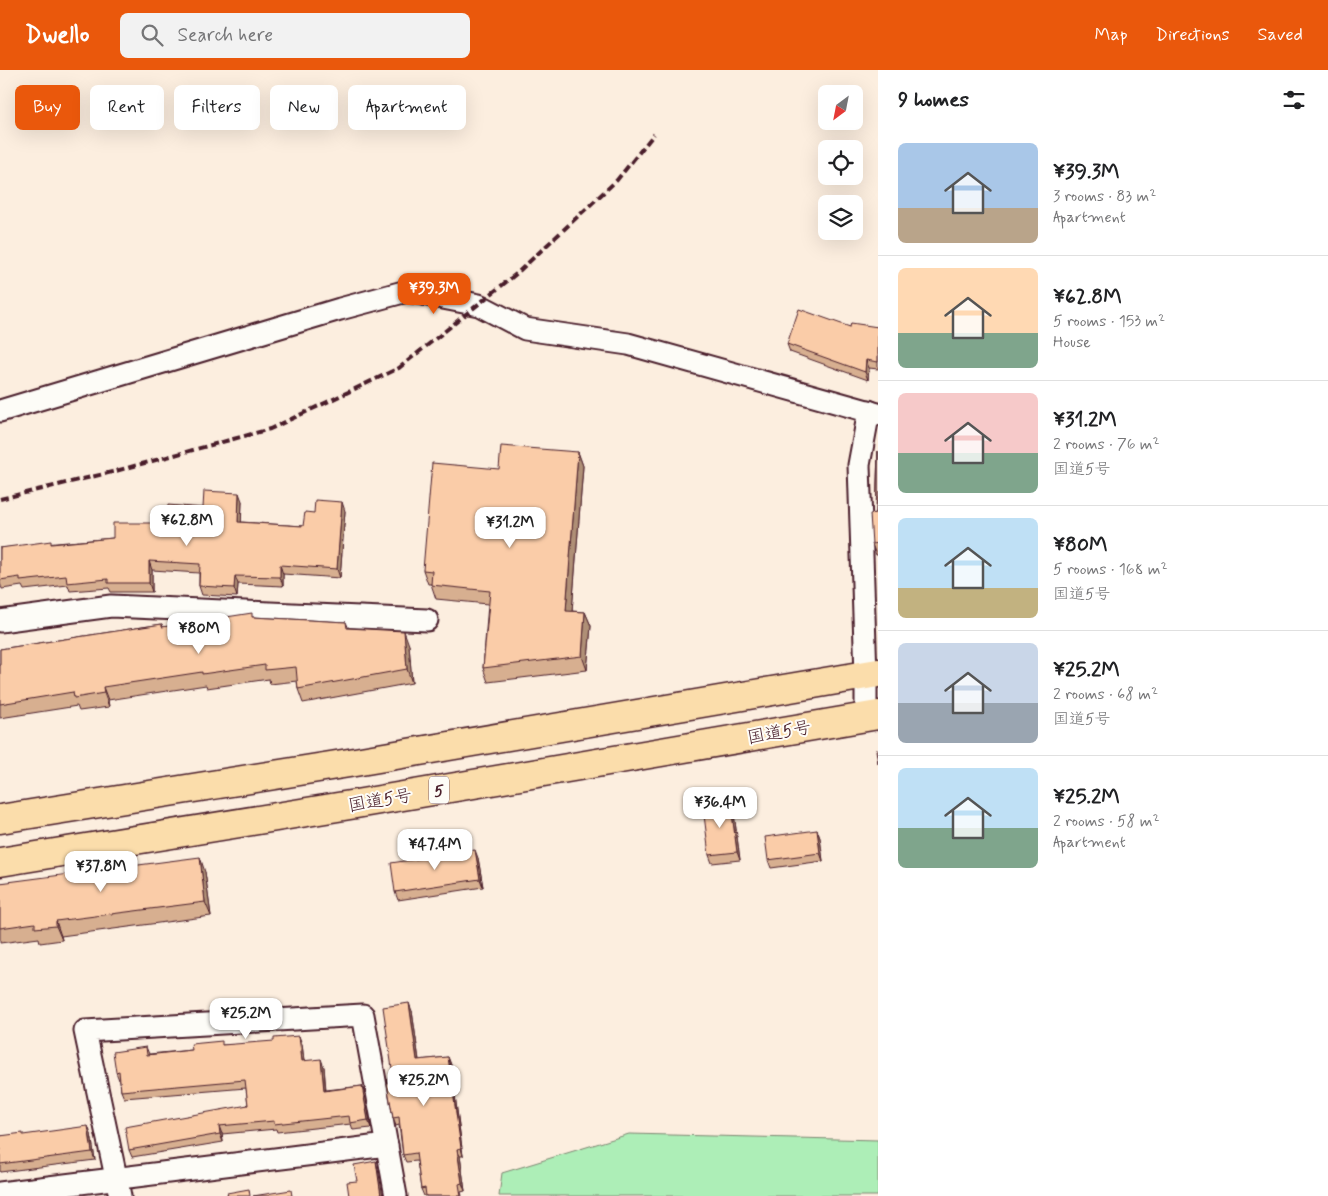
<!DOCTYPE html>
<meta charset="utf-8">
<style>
body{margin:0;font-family:Mynerve,"Klee One",sans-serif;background:#f2f2f2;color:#202124;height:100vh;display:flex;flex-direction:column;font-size:19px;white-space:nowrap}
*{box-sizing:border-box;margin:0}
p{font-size:16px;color:#757577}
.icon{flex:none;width:28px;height:28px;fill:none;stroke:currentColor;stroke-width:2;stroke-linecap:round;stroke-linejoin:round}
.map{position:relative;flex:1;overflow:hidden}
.sheet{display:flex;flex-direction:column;background:#fff;width:450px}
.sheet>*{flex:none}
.banner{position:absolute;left:15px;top:15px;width:475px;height:45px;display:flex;gap:10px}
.needle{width:32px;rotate:212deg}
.buttons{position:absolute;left:818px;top:15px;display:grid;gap:10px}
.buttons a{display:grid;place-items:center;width:45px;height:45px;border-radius:8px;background:#fff;box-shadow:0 5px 20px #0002;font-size:25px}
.price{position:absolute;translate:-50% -42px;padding:0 11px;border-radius:10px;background:#fff;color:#222;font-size:16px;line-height:32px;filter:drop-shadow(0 1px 2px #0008)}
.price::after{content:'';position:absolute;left:50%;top:30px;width:15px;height:11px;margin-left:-8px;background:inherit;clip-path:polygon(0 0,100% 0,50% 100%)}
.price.on{background:#ea580c;color:#fff}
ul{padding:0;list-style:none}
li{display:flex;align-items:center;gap:15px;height:125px;padding:0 20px}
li+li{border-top:1px solid #e0e0e0}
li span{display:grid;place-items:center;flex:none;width:140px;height:100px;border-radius:8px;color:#555}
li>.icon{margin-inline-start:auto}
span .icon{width:60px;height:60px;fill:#fffc;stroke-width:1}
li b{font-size:21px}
h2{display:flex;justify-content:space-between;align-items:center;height:60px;padding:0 20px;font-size:21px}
.tag{padding:0 18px;border-radius:8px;background:#fff;box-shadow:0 5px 20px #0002;font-size:18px;line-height:45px}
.tag.on{background:#ea580c;color:#fff}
header{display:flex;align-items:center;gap:30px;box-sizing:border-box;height:70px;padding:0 25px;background:#ea580c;color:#fff}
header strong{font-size:24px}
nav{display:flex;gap:28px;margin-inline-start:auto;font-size:18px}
.search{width:350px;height:45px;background:#f2f2f2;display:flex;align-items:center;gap:12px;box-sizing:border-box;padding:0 18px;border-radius:8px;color:#757577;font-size:19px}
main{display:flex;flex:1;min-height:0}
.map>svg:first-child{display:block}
.green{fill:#adeeb7;stroke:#7c8671}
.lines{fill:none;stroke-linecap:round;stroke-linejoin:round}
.street-casing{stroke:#4a1f2b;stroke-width:25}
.highway-casing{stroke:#4a1f2b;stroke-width:31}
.street{stroke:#fdfcf7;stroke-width:21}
.highway{stroke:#fbddab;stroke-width:28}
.rail{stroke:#4a1f2b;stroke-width:4;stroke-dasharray:8 4;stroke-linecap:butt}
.wall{fill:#d7af90;stroke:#4a1f2b}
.shaded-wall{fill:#af8f76;stroke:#4a1f2b}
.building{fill:#facca8;stroke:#4a1f2b}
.labels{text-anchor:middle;stroke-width:4;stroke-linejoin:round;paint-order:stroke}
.shield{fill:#fdfcf7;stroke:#806168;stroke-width:1}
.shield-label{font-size:16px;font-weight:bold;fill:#4a1f2b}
.street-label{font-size:18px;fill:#4a1f2b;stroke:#fdfcf7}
</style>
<header>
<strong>Dwello</strong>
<div class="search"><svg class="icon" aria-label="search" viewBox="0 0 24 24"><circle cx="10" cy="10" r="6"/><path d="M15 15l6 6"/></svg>Search here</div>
<nav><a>Map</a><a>Directions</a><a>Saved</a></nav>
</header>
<main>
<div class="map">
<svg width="878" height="1126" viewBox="0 0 878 1126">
<rect width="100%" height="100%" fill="#fceedf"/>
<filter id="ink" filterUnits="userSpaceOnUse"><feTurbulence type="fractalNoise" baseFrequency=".02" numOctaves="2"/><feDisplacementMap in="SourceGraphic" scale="10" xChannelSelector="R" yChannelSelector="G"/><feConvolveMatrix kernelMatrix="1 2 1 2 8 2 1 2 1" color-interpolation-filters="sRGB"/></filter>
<g filter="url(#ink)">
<!-- green -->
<polygon class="green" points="629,1064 878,1070 878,1126 499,1126 502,1103"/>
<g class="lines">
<defs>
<g id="street">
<polyline points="0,341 340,239 407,221 479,235 525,259 628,274 878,344"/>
<polyline points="0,551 111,536 427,550"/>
<polyline points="866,647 866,605 859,395 869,341"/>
<polyline points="0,1123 387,1075"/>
<polyline points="120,1126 85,961 363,945 396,1126"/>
</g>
<g id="highway">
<polyline points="0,749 349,693 878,603"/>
<polyline points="0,792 356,734 878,645"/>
</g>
</defs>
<!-- street casing -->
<use href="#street" class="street-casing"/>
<!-- highway casing -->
<use href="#highway" class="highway-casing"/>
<!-- street -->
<use href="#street" class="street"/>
<!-- highway -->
<use href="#highway" class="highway"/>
<!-- rail -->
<polyline class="rail" points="0,429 112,402 270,359 399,298 516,204 617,110 654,64"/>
</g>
<!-- wall -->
<g class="wall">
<polygon points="850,257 878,257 878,299 869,298 868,310 790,282 787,274"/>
<polygon points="878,381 878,485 876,485 872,474 876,443"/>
<polygon points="578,382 583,396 572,541 585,542 591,556 587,600 488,612 483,598 488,534 436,529 431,514 428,514 423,500 499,399"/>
<polygon points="242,431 241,452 303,456 314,443 345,441 340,508 283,504 283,516 238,514 237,527 202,525 199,516 199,503 152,500 152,522 111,522 109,518 70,521 68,515 24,520 22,516 2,519 0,513 0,478 113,468 167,453 203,438"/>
<polygon points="253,547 346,552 349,559 409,575 412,613 303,633 298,619 297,611 270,614 269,609 207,618 206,615 108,630 109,637 79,641 77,636 0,648 0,579 162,554 163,557"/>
<polygon points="731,736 734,744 740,790 712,793 709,785"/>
<polygon points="817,760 820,768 823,791 771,798 768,790"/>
<polygon points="478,788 483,817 398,830 395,822"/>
<polygon points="205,802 211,846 61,866 62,870 40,873 39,868 0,873 0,813"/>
<polygon points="412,941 419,990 448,987 451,995 463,1086 460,1086 465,1121 461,1122 462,1126 424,1126 421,1119 417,1091 406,1092 403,1085 399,1055 396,1056 393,1048 394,1012"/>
<polygon points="302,974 304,991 324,997 326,1020 362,1016 365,1024 371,1058 353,1060 351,1054 277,1062 276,1059 222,1064 223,1072 132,1087 129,1080 248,1035 246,1018 124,1028 121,1021 120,1010 119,1010 116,1002 146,977 149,984 192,980 223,975"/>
<polygon points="91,1064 95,1090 0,1102 0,1066"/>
</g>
<!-- shaded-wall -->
<g class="shaded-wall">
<polygon points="866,290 869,298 868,310 865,302"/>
<polygon points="578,382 583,396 571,555 566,541"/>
<polygon points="239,423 242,431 241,461 238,452"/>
<polygon points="342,432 345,441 340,508 337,499"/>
<polygon points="149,491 152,500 152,522 149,513"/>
<polygon points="280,495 283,504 283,516 280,507"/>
<polygon points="235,506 238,514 237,527 234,518"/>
<polygon points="585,542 591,556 587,600 582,586"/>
<polygon points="404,561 409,575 412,613 407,599"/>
<polygon points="103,617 108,630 109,637 104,623"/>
<polygon points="731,736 734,744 740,790 737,782"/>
<polygon points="817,760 820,768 823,791 820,783"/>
<polygon points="475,780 478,788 483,817 480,809"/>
<polygon points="200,787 205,802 211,846 205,832"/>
<polygon points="56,851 61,866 62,870 56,856"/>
<polygon points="409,933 412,941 420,998 417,990"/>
<polygon points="299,966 302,974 305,999 302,991"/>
<polygon points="448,987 451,995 463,1086 461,1078"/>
<polygon points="321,989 324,997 326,1028 324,1021"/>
<polygon points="362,1016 365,1024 371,1058 368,1050"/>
<polygon points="88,1056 91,1064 95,1090 92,1082"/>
<polygon points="219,1056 222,1064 223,1072 220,1064"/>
<polygon points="457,1079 460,1086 465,1121 462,1113"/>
<polygon points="376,1091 378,1099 383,1126 381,1126"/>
</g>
<!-- building -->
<g class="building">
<polygon points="799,239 850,257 851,253 878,257 878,292 866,290 865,302 787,274"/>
<polygon points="501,376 578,382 566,541 585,542 582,586 483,598 490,521 431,515 432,501 423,500 432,393 499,399"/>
<polygon points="878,381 878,473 872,474 870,444 876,443"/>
<polygon points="204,421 239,423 238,452 303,456 305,442 314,443 315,430 342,432 337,499 280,495 280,507 235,506 234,518 199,516 200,494 149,491 149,513 108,513 108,509 67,513 66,506 20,511 20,507 0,510 0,478 51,471 51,474 113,468 113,453 167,453 168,435 203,438"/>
<polygon points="252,543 252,547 346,552 347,558 404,561 407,599 298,619 296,597 265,600 265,595 202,604 202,602 103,617 104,623 74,628 73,622 0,634 0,579 162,554 162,557"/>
<polygon points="876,680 878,680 878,694"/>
<polygon points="720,731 731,736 737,782 709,785 704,745 709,732"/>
<polygon points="817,760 820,783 768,790 765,767"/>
<polygon points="475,780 480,809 395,822 391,793"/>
<polygon points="200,787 205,832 56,851 56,856 35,858 35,853 0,858 0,813"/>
<polygon points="409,933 417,990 448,987 461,1078 457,1079 462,1113 459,1114 461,1126 426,1126 425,1118 421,1119 416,1083 403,1085 399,1047 393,1048 387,1013 394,1012 383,937"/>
<polygon points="299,966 302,991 321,989 324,1021 362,1016 368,1050 350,1053 349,1046 274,1054 274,1051 219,1056 220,1064 129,1080 125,1057 248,1035 245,1010 121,1021 119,1001 116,1002 113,982 146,977 147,985 192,980 191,974 222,971 222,975 274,971 274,968"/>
<polygon points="88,1056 92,1082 0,1094 0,1066 23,1063 23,1065"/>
<polygon points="376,1091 381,1126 349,1126 347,1112 357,1111 354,1095"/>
<polygon points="249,1119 250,1126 228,1126 227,1123"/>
<polygon points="291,1120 292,1126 253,1126"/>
</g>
</g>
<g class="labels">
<!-- shield labels -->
<rect class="shield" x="429" y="706.5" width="20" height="27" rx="4"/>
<g class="shield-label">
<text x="439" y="726">5</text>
</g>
<!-- street labels -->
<g class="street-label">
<text transform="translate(779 662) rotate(-10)" y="6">国道5号</text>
<text transform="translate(380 730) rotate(-10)" y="6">国道5号</text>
</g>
</g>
</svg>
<div class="buttons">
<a><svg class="needle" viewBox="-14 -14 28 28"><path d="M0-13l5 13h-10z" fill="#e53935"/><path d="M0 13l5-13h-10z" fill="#757577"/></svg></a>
<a><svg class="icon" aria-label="locate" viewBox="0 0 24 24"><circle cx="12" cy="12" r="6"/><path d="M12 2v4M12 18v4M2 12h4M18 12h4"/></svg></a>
<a><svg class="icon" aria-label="layers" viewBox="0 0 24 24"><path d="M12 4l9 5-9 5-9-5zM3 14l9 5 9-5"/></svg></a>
</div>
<b class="price on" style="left:434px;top:245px">¥39.3M</b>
<b class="price" style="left:187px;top:477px">¥62.8M</b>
<b class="price" style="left:510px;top:479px">¥31.2M</b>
<b class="price" style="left:199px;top:585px">¥80M</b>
<b class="price" style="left:720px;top:759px">¥36.4M</b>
<b class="price" style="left:435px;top:801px">¥47.4M</b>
<b class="price" style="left:101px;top:823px">¥37.8M</b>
<b class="price" style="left:246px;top:970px">¥25.2M</b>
<b class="price" style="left:424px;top:1037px">¥25.2M</b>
<div class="banner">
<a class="tag on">Buy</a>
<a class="tag">Rent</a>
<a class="tag">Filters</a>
<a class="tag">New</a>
<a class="tag">Apartment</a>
</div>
</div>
<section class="sheet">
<h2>9 homes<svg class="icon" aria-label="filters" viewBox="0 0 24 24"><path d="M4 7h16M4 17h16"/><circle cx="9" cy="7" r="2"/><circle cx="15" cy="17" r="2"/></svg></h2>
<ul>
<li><span style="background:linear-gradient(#a9c7e8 65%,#b9a48a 0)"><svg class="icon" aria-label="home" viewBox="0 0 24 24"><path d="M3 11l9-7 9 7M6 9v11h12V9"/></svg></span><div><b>¥39.3M</b><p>3 rooms · 83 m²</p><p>Apartment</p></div></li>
<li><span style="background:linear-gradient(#ffd9b3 65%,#7fa58c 0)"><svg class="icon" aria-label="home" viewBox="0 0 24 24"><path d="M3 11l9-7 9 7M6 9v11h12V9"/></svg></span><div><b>¥62.8M</b><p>5 rooms · 153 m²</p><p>House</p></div></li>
<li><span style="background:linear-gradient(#f6c9c9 60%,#7fa58c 0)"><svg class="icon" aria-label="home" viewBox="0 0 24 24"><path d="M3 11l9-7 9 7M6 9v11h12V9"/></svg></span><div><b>¥31.2M</b><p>2 rooms · 76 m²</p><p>国道5号</p></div></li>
<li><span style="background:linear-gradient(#bfe0f5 70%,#c2b280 0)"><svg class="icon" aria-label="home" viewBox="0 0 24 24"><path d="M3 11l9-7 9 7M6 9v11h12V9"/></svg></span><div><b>¥80M</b><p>5 rooms · 168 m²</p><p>国道5号</p></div></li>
<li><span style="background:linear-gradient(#c9d6e8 60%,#9aa5b1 0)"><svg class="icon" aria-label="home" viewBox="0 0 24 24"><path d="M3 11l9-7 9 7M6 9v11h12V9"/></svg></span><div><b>¥25.2M</b><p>2 rooms · 68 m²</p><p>国道5号</p></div></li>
<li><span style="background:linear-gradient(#bfe0f5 60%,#7fa58c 0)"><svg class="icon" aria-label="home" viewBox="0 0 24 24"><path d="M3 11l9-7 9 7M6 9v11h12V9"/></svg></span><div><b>¥25.2M</b><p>2 rooms · 58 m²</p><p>Apartment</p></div></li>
</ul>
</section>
</main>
